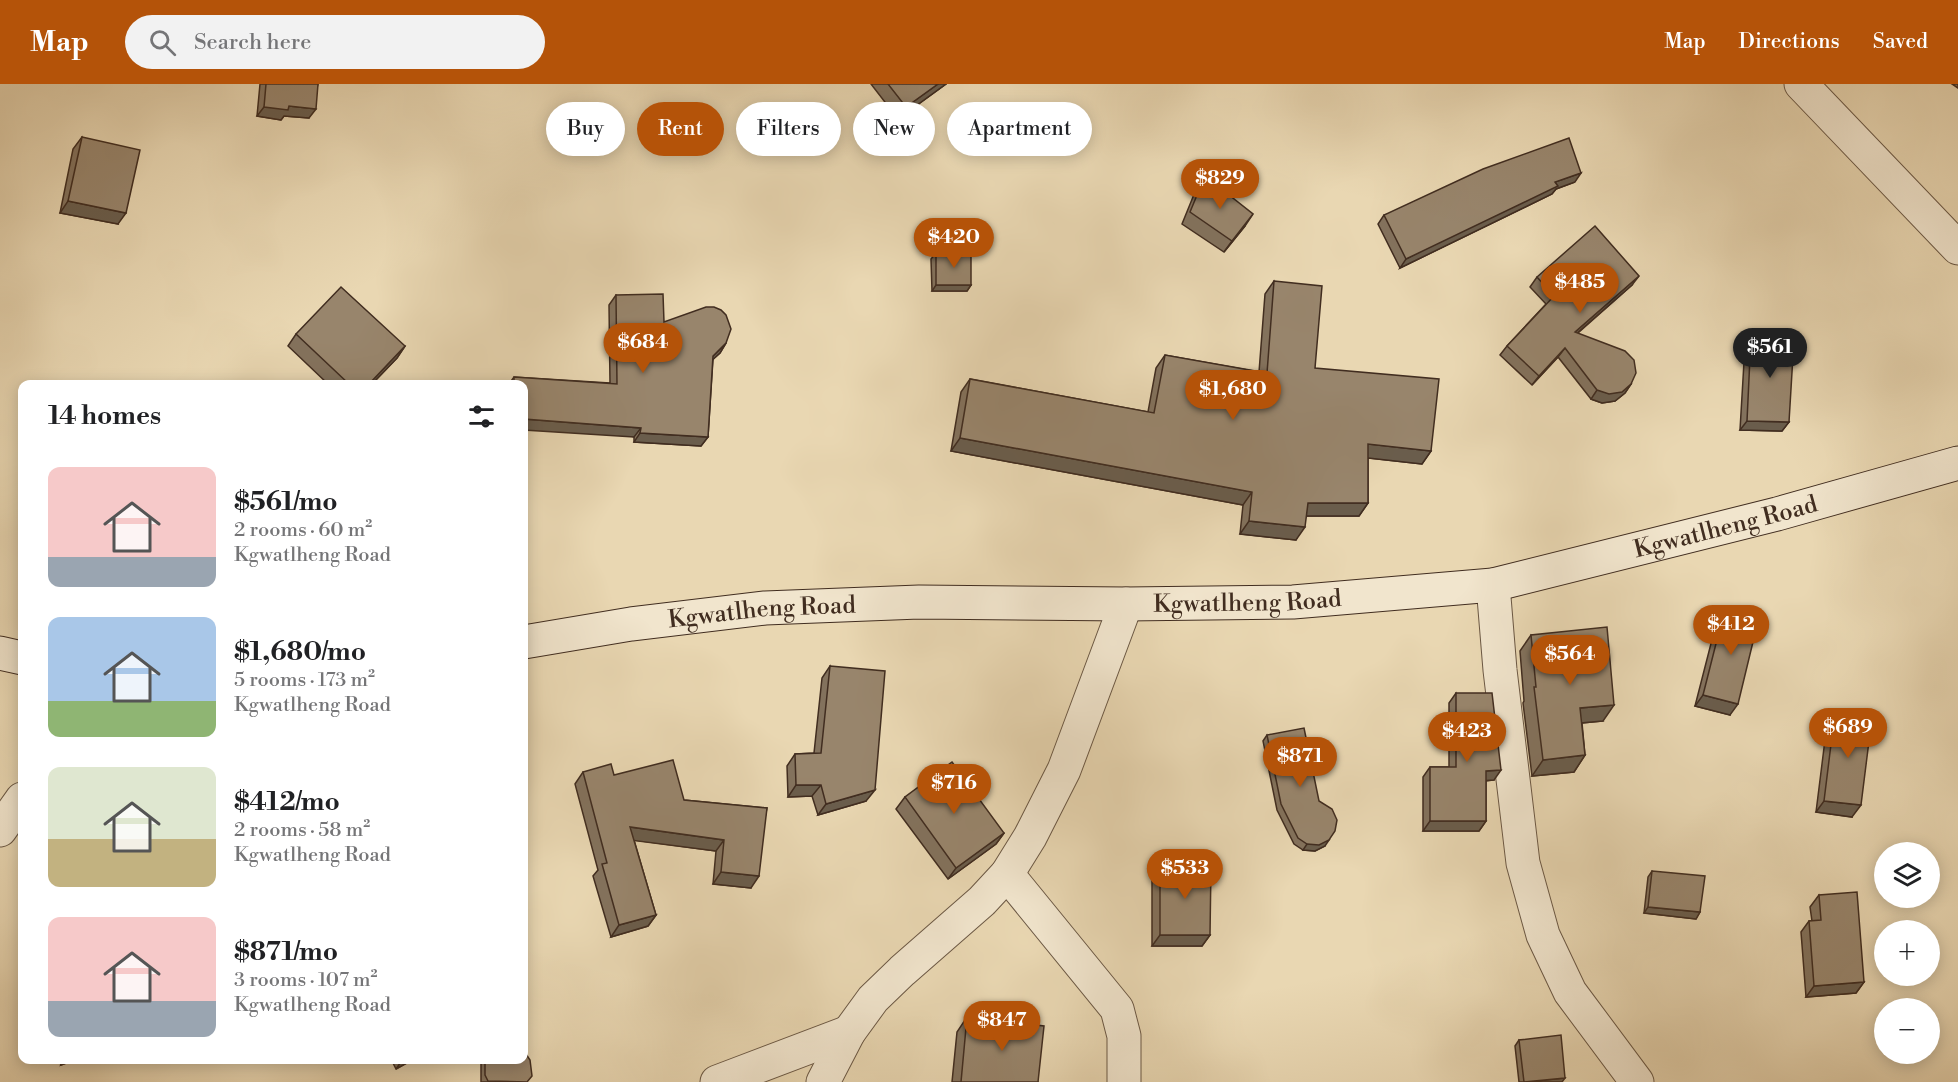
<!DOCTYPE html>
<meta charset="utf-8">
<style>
body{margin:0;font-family:"Libre Bodoni",serif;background:#f2f2f2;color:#202124;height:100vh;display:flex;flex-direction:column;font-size:22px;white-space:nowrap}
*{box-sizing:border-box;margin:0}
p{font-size:20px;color:#757577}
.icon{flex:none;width:33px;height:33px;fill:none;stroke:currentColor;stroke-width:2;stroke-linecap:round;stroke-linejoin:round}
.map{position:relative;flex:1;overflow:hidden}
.sheet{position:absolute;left:18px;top:296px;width:510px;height:684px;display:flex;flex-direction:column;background:#fff;border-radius:12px;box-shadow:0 3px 15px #0003}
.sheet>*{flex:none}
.banner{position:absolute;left:546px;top:18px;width:570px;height:54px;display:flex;gap:12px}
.buttons{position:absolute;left:1874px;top:758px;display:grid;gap:12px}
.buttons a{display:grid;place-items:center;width:66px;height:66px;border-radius:50%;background:#fff;box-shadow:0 3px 15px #0003;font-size:30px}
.price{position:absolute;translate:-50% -51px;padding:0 14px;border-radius:21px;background:#b45309;color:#fff;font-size:20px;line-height:39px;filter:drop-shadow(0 2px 3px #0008)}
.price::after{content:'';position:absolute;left:50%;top:36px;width:18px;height:14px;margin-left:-9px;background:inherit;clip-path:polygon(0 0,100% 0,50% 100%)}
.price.selected{background:#222;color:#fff}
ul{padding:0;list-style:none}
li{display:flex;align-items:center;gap:18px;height:150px;padding:0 30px}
li span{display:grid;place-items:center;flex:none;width:168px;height:120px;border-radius:12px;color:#555}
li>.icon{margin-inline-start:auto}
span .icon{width:72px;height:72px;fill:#fffc;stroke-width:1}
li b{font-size:26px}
h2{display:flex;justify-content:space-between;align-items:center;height:72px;padding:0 30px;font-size:26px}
.chip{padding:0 21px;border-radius:27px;background:#fff;box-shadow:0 3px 15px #0003;font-size:21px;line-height:54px}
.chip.selected{background:#b45309;color:#fff}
header{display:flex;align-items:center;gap:36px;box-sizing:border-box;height:84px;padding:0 30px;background:#b45309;color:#fff}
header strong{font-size:28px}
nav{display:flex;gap:33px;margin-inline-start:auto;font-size:21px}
.search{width:420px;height:54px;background:#f2f2f2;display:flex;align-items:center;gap:15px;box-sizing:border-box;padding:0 21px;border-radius:33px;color:#757577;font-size:22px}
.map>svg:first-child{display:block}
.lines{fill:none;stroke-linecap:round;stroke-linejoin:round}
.street-casing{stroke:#6b5844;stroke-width:35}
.secondary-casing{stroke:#412d20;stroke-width:35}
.street{stroke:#f1e5cd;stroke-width:33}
.secondary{stroke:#f1e5cd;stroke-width:33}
.wall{fill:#83725d;stroke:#412d20;stroke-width:1.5}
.shaded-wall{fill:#6a5d4c;stroke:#412d20;stroke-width:1.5}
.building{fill:#98856c;stroke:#412d20;stroke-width:1.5}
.labels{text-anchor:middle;stroke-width:6;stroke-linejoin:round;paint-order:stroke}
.street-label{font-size:24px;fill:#412d20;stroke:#f1e5cd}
</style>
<header>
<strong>Map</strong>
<div class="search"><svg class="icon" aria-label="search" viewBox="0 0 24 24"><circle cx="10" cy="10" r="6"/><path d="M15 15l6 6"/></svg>Search here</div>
<nav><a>Map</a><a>Directions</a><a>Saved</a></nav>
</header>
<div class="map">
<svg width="1958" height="998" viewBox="0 0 1958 998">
<rect width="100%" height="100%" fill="#e9d7b2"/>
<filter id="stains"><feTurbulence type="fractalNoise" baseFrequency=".00333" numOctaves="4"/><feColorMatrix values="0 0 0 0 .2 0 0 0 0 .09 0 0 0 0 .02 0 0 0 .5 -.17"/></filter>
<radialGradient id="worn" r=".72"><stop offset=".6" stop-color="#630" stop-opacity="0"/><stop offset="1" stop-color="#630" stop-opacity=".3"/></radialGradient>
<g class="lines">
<defs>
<g id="street">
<polyline points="1801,0 1958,164"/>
<polyline points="1493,501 1500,586 1523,779 1543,851 1570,908 1637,998"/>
<polyline points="0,746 22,715"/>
<polyline points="1007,790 1117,925 1124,952 1124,998"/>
<polyline points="717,998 849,948"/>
<polyline points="823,998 849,948 873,915 902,887 982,817 1007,790 1030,753 1064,686 1126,520"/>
</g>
<g id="secondary">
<path id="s1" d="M 524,558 L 631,540 L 765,524 L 919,518 L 1126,520 L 1293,518 L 1493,501 L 1777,430 L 1958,379"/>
<polyline points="0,569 22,574"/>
</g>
</defs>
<!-- street casing -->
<use href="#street" class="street-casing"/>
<!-- secondary casing -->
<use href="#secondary" class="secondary-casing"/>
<!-- street -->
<use href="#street" class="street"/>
<!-- secondary -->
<use href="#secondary" class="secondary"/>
</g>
<!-- wall -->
<g class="wall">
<polygon points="260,0 318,0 309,34 284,32 281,36 257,32"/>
<polygon points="871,0 946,0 898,35"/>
<polygon points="1952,0 1958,0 1958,4"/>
<polygon points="82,53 118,140 60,129 73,65"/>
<polygon points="1205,92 1245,142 1224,168 1182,140 1197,103"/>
<polygon points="1575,98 1556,105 1552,110 1400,184 1378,140 1384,131"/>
<polygon points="936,169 971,201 967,207 932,207 931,175"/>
<polygon points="1537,193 1632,201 1578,249 1631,300 1625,309 1615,317 1602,319 1591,315 1558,273 1532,301 1500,271 1507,262 1546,220 1530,203"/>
<polygon points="1274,197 1315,284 1431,367 1422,380 1368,374 1368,419 1359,432 1306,432 1296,456 1240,450 1243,421 951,367 961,308 970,295 1148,328 1156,284 1165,271 1259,288 1265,210"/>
<polygon points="616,211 664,238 726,259 720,269 713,275 708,353 701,362 634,358 634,353 524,300 509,300 514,293 610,299 609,221"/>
<polygon points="296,250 405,262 397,274 372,300 328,300 288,262"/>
<polygon points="1751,252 1789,338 1782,347 1740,346 1745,261"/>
<polygon points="1725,524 1730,631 1695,622 1717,536"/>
<polygon points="1531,551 1603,637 1582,639 1585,671 1574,688 1532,692 1523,619 1524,617 1520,567"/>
<polygon points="830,582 866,717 818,731 812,712 788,713 787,682 795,670 814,669 822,594"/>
<polygon points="1456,609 1494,696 1486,697 1486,737 1479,747 1423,747 1423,693 1430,683 1449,683 1449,619"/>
<polygon points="1835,628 1852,733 1816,728 1827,640"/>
<polygon points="1267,651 1325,762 1315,767 1303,766 1294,760 1277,726 1263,657"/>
<polygon points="583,688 614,691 684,716 767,724 751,804 713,800 716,767 634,756 656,831 648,842 611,853 593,792 598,786 575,700"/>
<polygon points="905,713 1004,749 996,760 948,795 896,725"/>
<polygon points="1160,782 1210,851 1202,862 1152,862 1152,793"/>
<polygon points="1652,787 1700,828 1696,835 1644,829 1648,793"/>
<polygon points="1819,811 1864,898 1856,909 1806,913 1801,848 1809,837 1812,837 1810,823"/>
<polygon points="967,933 1038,998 952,998 957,948"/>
<polygon points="1519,956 1562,998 1519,998 1515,962"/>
<polygon points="58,975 77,975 61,981"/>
<polygon points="391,975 414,975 396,985"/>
<polygon points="481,975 524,975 527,998 481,998"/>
</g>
<!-- shaded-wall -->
<g class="shaded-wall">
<polygon points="938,0 946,0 898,35 906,23"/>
<polygon points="289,22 316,25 309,34 284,32 281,36 257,32 264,23"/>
<polygon points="1581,89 1575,98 1556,105 1552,110 1400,184 1406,175 1555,98"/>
<polygon points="68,117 126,129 118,140 60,129"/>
<polygon points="1253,130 1245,142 1224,168 1232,157"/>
<polygon points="1639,192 1632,201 1568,257 1575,248"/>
<polygon points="936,201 971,201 967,207 932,207"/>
<polygon points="726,259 720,269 706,282 713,272"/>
<polygon points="405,262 397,274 372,300 369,300"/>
<polygon points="1565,264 1558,273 1532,301 1539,292"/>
<polygon points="1631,300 1625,309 1615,317 1602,319 1591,315 1597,306"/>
<polygon points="524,335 641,344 634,353 524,346"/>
<polygon points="1747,337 1789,338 1782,347 1740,346"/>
<polygon points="640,349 708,353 701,362 634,358"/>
<polygon points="960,354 1252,408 1243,421 951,367"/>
<polygon points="1368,360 1431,367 1422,380 1359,373"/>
<polygon points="1308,419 1368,419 1359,432 1299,432"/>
<polygon points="1249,437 1305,443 1296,456 1240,450"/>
<polygon points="1703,611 1738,620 1730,631 1695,622"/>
<polygon points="1614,621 1603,637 1569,640 1580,624"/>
<polygon points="1585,671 1574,688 1532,692 1543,676"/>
<polygon points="1501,686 1494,696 1479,697 1486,687"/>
<polygon points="796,701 821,701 812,712 788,713"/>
<polygon points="875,706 866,717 818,731 826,720"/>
<polygon points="1824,717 1861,721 1852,733 1816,728"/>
<polygon points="1430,737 1486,737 1479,747 1423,747"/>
<polygon points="630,743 724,756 716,767 622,755"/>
<polygon points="1004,749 996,760 948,795 956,784"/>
<polygon points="1329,756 1325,762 1315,767 1303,766 1307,760"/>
<polygon points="721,788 759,792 751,804 713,800"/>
<polygon points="1648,823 1700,828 1696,835 1644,829"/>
<polygon points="656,831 648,842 611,853 619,841"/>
<polygon points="1160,851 1210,851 1202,862 1152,862"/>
<polygon points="1864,898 1856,909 1806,913 1814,902"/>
<polygon points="65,975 77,975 61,981"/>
<polygon points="403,975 414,975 396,985"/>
<polygon points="1565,994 1562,998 1526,998"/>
</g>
<!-- building -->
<g class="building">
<polygon points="266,0 318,0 316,25 289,22 288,26 264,23"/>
<polygon points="888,0 938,0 906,23"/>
<polygon points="82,53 140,66 126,129 68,117"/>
<polygon points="1569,54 1581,89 1555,98 1558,102 1406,175 1384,131 1483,85"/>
<polygon points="1205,92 1253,130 1232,157 1190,128"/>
<polygon points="1595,142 1639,192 1575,248 1625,267 1634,276 1636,289 1631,300 1622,308 1609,310 1597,306 1565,264 1539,292 1507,262 1554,212 1537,193"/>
<polygon points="971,168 971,201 936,201 936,169"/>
<polygon points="1274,197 1322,202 1315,284 1439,295 1431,367 1368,360 1368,419 1308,419 1305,443 1249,437 1252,408 960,354 970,295 1154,329 1165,271 1267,289"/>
<polygon points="341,203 405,262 369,300 349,300 296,250"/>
<polygon points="663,210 664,238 706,223 714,223 721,226 726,231 731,245 726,259 713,272 708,353 640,349 641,344 524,335 524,300 514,300 514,293 617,300 616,211"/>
<polygon points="1751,252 1794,255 1789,338 1747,337"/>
<polygon points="1725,524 1759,533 1738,620 1703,611"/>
<polygon points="1607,543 1614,621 1580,624 1585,671 1543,676 1534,603 1536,603 1531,551"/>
<polygon points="830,582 885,587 875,706 826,720 821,701 796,701 795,670 821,669"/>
<polygon points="1456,609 1492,609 1501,686 1486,687 1486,737 1430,737 1430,683 1456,683"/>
<polygon points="1835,628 1872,633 1861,721 1824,717"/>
<polygon points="1304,644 1319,717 1332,725 1337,736 1335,747 1329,756 1319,761 1307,760 1298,754 1281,720 1267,651"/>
<polygon points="673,676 684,716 767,724 759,792 721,788 724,756 630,743 656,831 619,841 602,780 607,779 583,688 611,680 614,691"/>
<polygon points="952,678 1004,749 956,784 905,713"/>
<polygon points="1160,782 1211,782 1210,851 1160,851"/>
<polygon points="1652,787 1705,792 1700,828 1648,823"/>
<polygon points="1857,808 1864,898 1814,902 1809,837 1821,836 1819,811"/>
<polygon points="967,933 1044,942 1038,998 961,998"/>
<polygon points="1561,951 1565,994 1524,998 1519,956"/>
<polygon points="524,967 530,976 532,992 527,998 488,997 485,991 485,975 524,975"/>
</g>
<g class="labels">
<!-- street labels -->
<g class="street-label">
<text dy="8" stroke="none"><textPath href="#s1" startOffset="1212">Kgwatlheng Road</textPath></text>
<text dy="8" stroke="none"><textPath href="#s1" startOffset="726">Kgwatlheng Road</textPath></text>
<text dy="8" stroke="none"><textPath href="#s1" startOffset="240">Kgwatlheng Road</textPath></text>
</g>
</g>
<rect width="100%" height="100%" filter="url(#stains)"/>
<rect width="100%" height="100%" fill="url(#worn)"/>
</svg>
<div class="buttons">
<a><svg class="icon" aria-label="layers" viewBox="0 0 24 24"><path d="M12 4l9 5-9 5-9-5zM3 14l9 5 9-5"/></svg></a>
<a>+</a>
<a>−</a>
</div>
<b class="price" style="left:1220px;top:126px">$829</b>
<b class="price" style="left:954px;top:185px">$420</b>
<b class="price" style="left:1580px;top:230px">$485</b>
<b class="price" style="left:643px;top:290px">$684</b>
<b class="price selected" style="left:1770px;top:295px">$561</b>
<b class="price" style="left:1233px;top:337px">$1,680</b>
<b class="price" style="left:1731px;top:572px">$412</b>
<b class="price" style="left:1570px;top:602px">$564</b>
<b class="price" style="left:1848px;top:675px">$689</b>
<b class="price" style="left:1467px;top:679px">$423</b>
<b class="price" style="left:1300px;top:704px">$871</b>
<b class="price" style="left:954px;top:731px">$716</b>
<b class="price" style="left:1185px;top:816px">$533</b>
<b class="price" style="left:1002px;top:968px">$847</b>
<div class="banner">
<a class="chip">Buy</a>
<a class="chip selected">Rent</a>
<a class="chip">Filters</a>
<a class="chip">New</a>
<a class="chip">Apartment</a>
</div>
<section class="sheet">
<h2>14 homes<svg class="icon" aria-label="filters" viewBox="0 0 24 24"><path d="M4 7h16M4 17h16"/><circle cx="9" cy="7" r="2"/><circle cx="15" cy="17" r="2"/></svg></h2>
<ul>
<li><span style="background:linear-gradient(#f6c9c9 75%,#9aa5b1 0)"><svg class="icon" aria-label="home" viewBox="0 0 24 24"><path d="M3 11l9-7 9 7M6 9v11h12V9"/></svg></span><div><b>$561/mo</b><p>2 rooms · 60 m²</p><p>Kgwatlheng Road</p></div></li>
<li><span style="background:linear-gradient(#a9c7e8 70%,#8fb573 0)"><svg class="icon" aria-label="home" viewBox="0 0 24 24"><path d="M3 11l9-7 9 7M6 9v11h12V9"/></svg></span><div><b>$1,680/mo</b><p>5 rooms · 173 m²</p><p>Kgwatlheng Road</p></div></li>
<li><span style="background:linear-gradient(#dfe7d0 60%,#c2b280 0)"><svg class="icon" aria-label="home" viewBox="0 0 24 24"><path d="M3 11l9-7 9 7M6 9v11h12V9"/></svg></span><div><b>$412/mo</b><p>2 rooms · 58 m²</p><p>Kgwatlheng Road</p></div></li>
<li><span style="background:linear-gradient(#f6c9c9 70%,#9aa5b1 0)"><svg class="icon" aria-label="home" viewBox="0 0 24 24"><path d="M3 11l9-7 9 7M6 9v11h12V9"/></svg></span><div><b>$871/mo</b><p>3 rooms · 107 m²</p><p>Kgwatlheng Road</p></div></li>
</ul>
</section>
</div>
